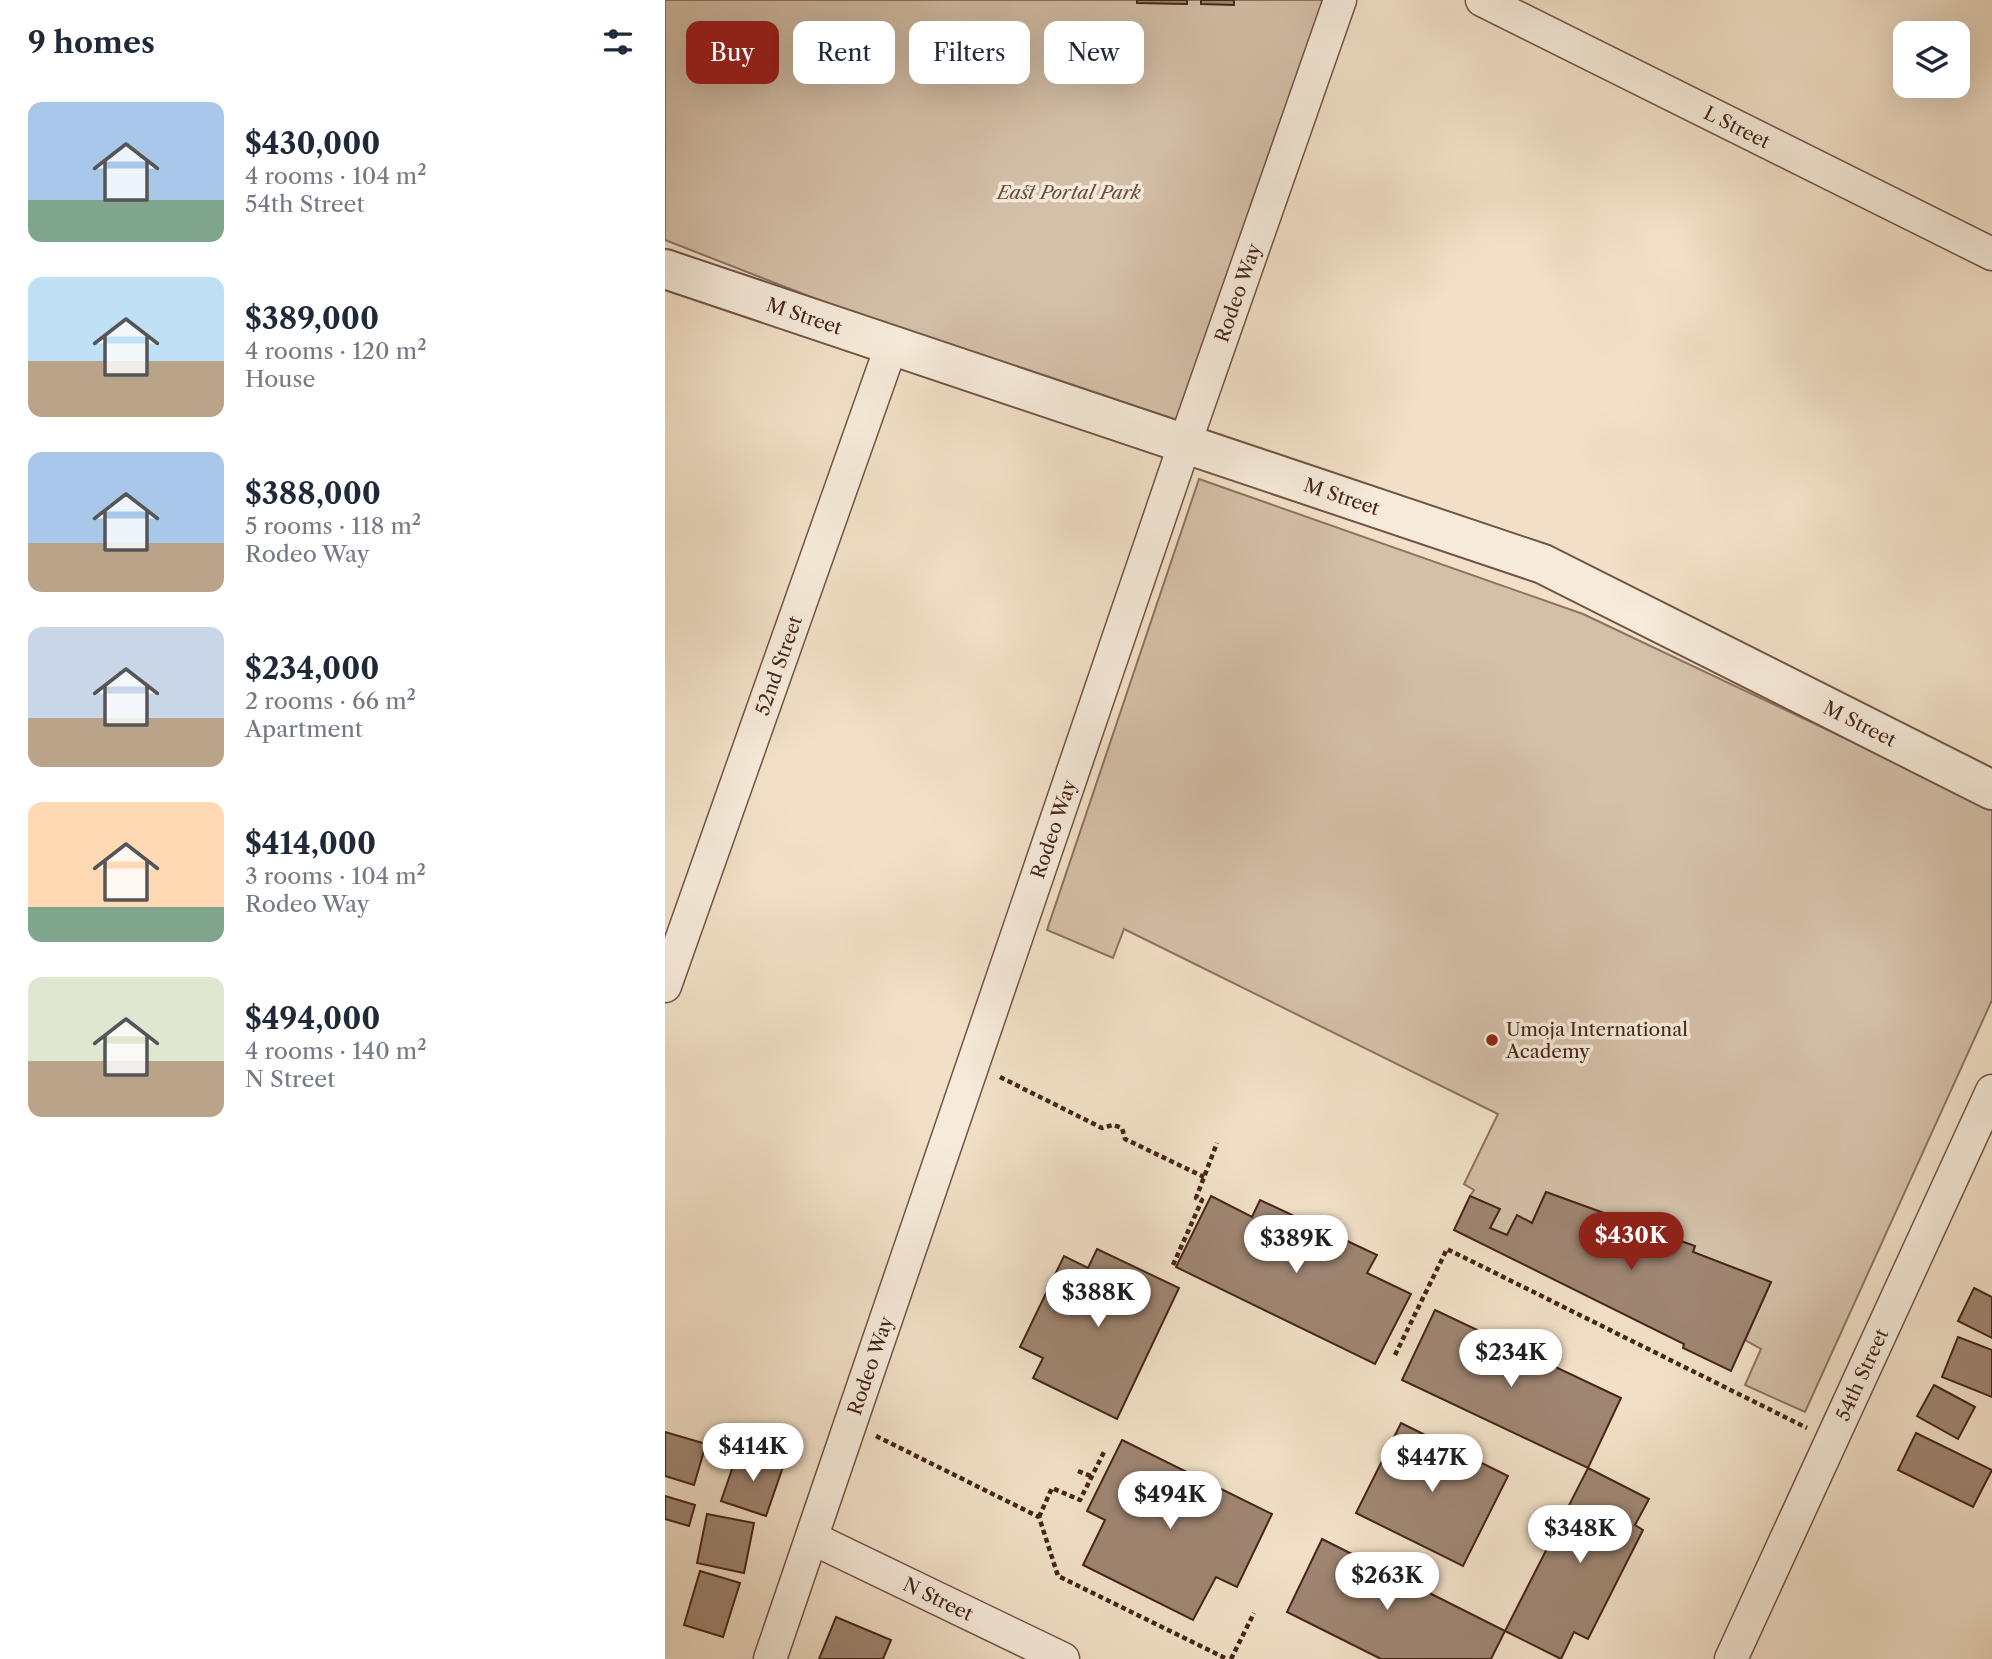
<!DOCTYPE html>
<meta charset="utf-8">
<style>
body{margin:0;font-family:"Libre Caslon Text",serif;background:#f2f2f3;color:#1f2937;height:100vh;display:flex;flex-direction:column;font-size:26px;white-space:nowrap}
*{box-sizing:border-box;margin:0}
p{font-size:23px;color:#747a83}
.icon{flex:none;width:38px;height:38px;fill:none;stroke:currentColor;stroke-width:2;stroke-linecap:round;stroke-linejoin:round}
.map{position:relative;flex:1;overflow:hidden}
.drawer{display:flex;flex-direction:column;background:#fff;width:665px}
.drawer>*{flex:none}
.guide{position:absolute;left:21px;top:21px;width:665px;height:63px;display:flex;gap:14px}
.fabs{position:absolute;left:1228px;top:21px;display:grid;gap:14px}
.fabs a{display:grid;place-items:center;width:77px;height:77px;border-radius:14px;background:#fff;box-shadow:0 7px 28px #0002;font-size:35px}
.price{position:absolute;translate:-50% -60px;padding:0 16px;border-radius:24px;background:#fff;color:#222;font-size:23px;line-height:46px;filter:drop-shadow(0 2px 4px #0008)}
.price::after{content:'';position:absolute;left:50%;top:42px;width:21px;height:16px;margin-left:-10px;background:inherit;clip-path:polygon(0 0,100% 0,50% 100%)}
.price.on{background:#8f2418;color:#fff}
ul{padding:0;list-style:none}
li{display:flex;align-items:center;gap:21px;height:175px;padding:0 28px}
li span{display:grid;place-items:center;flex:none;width:196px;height:140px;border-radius:14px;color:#555}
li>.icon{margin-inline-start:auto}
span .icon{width:84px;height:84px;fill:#fffc;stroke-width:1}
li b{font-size:30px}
h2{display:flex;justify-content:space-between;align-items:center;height:84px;padding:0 28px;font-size:30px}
.chip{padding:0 24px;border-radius:14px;background:#fff;box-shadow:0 7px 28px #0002;font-size:24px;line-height:63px}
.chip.on{background:#8f2418;color:#fff}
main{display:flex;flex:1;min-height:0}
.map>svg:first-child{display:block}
.green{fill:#d4c0a9;stroke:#8d7260;stroke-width:2}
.building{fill:#9f8673;stroke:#462518;stroke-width:2}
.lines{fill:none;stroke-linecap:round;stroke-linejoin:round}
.minor-casing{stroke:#715444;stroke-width:35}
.tertiary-casing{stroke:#715444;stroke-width:42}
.path{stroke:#462518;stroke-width:4.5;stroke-dasharray:5 3.5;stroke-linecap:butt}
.minor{stroke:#f6ebdb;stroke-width:32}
.tertiary{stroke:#f6ebdb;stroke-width:38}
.poi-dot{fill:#8f2418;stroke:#f6ebdb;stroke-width:2.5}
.labels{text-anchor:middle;stroke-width:7;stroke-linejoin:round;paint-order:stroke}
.street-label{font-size:19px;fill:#462518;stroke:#f6ebdb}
.park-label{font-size:19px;font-style:italic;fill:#6a4c3c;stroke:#f6ebdb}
.poi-label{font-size:19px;fill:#462518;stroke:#f6ebdb;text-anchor:start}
</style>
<main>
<section class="drawer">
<h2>9 homes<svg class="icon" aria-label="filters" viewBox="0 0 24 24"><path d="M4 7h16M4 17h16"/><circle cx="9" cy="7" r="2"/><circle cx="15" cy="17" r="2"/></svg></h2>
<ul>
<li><span style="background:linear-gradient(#a9c7e8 70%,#7fa58c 0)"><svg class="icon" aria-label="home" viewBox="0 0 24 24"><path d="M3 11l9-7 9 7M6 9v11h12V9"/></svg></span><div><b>$430,000</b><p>4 rooms · 104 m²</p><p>54th Street</p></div></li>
<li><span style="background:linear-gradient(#bfe0f5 60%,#b9a48a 0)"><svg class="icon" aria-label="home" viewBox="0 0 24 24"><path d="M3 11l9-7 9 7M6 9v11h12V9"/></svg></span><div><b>$389,000</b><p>4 rooms · 120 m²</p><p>House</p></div></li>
<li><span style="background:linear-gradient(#a9c7e8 65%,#b9a48a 0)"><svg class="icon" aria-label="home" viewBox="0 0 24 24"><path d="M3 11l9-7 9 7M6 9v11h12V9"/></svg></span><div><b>$388,000</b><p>5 rooms · 118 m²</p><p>Rodeo Way</p></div></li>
<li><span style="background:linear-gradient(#c9d6e8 65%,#b9a48a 0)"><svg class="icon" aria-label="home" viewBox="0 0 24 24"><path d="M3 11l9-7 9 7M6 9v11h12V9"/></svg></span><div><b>$234,000</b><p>2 rooms · 66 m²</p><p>Apartment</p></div></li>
<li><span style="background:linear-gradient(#ffd9b3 75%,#7fa58c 0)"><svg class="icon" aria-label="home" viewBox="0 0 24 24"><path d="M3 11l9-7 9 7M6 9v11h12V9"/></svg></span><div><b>$414,000</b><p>3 rooms · 104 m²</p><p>Rodeo Way</p></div></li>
<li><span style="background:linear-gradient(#dfe7d0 60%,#b9a48a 0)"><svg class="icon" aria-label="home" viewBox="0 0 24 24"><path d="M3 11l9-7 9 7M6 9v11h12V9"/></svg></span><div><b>$494,000</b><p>4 rooms · 140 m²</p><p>N Street</p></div></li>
</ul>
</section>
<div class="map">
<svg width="1327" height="1659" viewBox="0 0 1327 1659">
<rect width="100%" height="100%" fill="#f1e0c7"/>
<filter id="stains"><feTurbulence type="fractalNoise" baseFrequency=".00286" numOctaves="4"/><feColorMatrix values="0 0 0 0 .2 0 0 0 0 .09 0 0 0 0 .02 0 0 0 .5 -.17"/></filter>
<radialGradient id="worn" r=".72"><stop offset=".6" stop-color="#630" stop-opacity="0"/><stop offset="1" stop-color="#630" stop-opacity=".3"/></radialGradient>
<!-- green -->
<g class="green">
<polygon points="0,0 675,0 520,443 0,240"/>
<polygon points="534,479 918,614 1327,808 1327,1000 1140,1412 1080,1385 1096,1349 1080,1340 1106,1282 1028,1252 1030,1246 881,1192 867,1223 842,1235 825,1228 834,1209 805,1196 809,1190 799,1184 833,1114 459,929 448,958 382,930"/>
</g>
<!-- building -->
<g class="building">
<polygon points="472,0 522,0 522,4 472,3"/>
<polygon points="536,0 569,0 569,5 536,4"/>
<polygon points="881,1192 1030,1246 1028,1252 1106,1282 1066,1371 1018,1348 1019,1344 789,1230 805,1196 835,1209 825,1228 842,1235 852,1215 867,1223"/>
<polygon points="546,1196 587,1217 595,1200 712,1255 702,1273 746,1294 710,1364 511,1267"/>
<polygon points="432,1249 514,1288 452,1419 368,1378 378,1358 355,1347 399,1256 423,1268"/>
<polygon points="1309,1288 1327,1297 1327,1338 1293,1321"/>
<polygon points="770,1310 956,1398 923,1468 737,1380"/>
<polygon points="1293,1337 1327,1350 1327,1397 1277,1377"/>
<polygon points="1269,1385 1310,1407 1293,1439 1252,1416"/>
<polygon points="736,1423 843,1476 798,1566 691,1513"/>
<polygon points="0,1432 41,1444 29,1485 0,1476"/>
<polygon points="1251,1433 1327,1470 1308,1507 1233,1470"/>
<polygon points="457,1440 607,1514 572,1587 551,1577 528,1620 418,1565 440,1520 422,1511"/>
<polygon points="74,1449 119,1464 101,1516 56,1501"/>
<polygon points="923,1468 984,1499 970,1525 978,1530 923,1639 909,1632 896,1659 840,1631"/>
<polygon points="0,1496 30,1505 24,1526 0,1519"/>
<polygon points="42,1514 89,1523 79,1573 32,1563"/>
<polygon points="657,1539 840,1631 826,1659 716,1659 622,1612"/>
<polygon points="35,1571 75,1583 58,1637 19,1625"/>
<polygon points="171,1617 226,1640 218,1659 154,1659"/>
</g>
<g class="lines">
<defs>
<g id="minor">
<path id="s1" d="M 817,0 L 1327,254"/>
<path id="s2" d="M 0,986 L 227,344"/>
<path id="s3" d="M 147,1538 L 398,1659"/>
<path id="s4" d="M 105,1659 L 520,443 L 675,0"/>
<path id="s5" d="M 1066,1659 L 1327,1091"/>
</g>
<g id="tertiary">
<path id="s6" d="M 0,269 L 878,564 L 1327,790"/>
</g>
</defs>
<!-- minor casing -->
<use href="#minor" class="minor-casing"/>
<!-- tertiary casing -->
<use href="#tertiary" class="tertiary-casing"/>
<!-- path -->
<g class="path">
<polyline points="335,1077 437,1128 448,1125 457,1128 460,1139 539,1177"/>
<polyline points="508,1265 537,1200 531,1198 552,1143"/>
<polyline points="730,1355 782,1249 1142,1428"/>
<polyline points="211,1436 374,1517 393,1576 562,1659"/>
<polyline points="413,1471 426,1476"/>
<polyline points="374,1517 387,1488 415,1500 439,1452"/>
<polyline points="566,1659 589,1613"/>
</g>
<!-- minor -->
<use href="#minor" class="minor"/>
<!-- tertiary -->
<use href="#tertiary" class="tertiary"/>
</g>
<!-- markers -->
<circle class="poi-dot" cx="827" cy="1040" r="7"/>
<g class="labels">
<!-- street labels -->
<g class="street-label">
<text dy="7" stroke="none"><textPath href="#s1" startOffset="285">L Street</textPath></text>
<text dy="7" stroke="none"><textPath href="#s4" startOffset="1444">Rodeo Way</textPath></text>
<text dy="7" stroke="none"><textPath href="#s6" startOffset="147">M Street</textPath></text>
<text dy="7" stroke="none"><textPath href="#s6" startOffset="714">M Street</textPath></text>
<text dy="7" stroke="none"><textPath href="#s2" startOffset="340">52nd Street</textPath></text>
<text dy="7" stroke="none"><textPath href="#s6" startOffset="1281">M Street</textPath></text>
<text dy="7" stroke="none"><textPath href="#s4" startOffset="877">Rodeo Way</textPath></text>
<text dy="7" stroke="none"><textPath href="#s4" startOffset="310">Rodeo Way</textPath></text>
<text dy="7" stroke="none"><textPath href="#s5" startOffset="313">54th Street</textPath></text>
<text dy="7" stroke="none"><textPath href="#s3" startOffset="140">N Street</textPath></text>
</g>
<!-- park labels -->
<g class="park-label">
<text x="404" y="199">East Portal Park</text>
</g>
<!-- poi labels -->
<g class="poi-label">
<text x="841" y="1036">Umoja International<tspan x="841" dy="22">Academy</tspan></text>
</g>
</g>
<rect width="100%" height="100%" filter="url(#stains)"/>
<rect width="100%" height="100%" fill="url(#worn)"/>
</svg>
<div class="fabs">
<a><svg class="icon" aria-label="layers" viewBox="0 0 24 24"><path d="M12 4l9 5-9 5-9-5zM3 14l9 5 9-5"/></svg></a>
</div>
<b class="price on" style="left:966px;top:1272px">$430K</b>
<b class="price" style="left:631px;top:1275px">$389K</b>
<b class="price" style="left:433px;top:1329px">$388K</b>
<b class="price" style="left:846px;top:1389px">$234K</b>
<b class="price" style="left:88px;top:1483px">$414K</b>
<b class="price" style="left:767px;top:1494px">$447K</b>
<b class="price" style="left:505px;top:1531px">$494K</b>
<b class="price" style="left:915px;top:1565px">$348K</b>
<b class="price" style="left:722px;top:1612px">$263K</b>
<div class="guide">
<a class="chip on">Buy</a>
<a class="chip">Rent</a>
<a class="chip">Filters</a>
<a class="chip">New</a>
</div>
</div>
</main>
